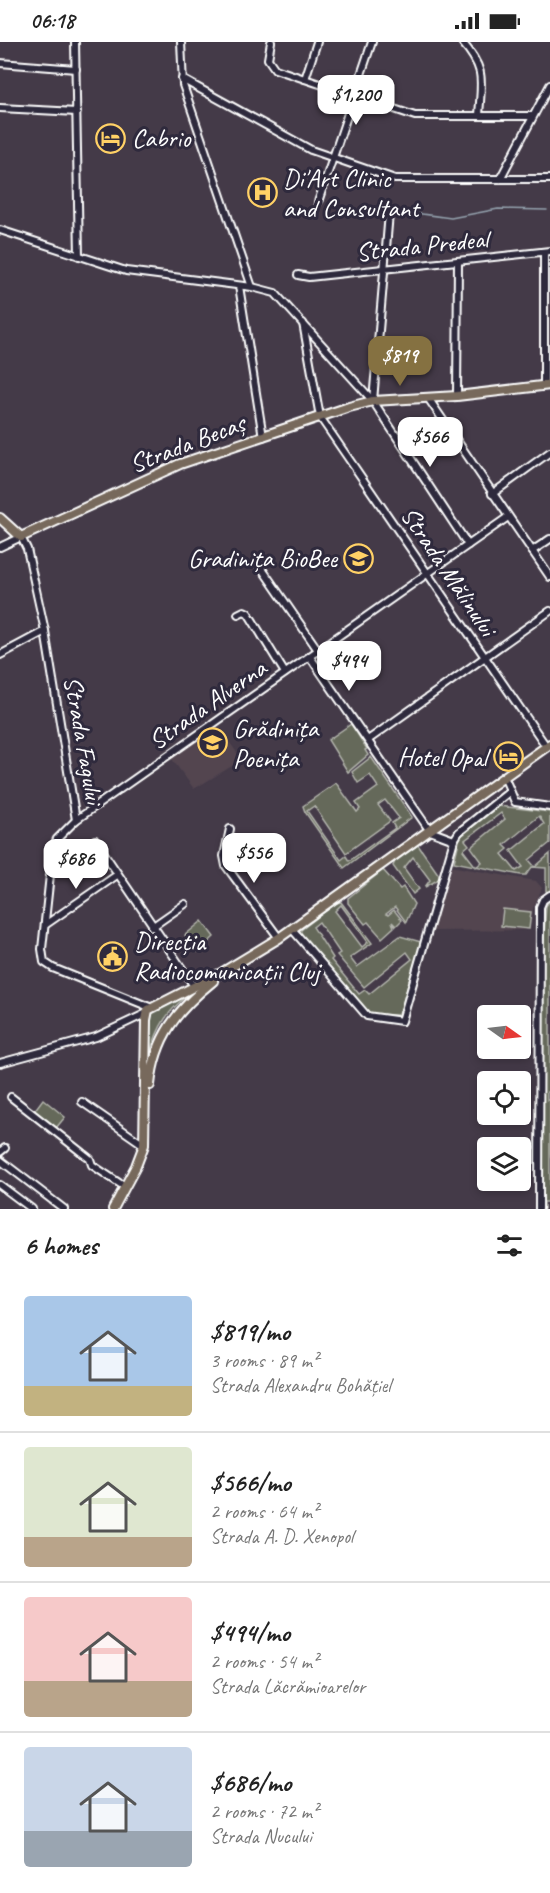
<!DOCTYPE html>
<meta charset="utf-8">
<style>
body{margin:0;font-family:Caveat,sans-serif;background:#f2f2f2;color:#222;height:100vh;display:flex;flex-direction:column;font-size:22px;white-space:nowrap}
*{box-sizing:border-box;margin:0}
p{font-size:20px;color:#767676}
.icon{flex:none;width:33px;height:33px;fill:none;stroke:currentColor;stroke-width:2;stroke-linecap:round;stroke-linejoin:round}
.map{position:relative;height:1167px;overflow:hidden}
.details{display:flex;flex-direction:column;background:#fff;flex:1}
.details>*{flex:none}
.needle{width:39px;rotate:104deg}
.controls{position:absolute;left:477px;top:963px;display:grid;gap:12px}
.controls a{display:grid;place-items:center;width:54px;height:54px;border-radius:6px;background:#fff;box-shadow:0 3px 9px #0003;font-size:30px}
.price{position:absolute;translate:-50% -51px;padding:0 14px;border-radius:12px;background:#fff;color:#222;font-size:20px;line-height:39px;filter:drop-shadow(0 2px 3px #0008)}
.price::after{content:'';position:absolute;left:50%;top:36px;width:18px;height:14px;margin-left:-9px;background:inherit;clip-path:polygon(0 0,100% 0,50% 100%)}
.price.on{background:#857141;color:#fff}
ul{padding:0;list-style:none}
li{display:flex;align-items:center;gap:18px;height:150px;padding:0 24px}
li+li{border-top:2px solid #e0e0e0}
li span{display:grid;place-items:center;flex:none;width:168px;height:120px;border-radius:6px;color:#555}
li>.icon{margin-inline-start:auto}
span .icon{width:72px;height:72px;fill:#fffc;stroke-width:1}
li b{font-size:26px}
h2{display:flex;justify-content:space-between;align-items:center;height:72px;padding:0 24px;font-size:26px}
.status{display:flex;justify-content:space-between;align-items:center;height:42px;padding:0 30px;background:#fff;direction:ltr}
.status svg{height:16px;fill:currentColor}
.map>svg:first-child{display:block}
.built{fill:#524550}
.green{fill:#65695a;stroke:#b2b4ac;stroke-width:1.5;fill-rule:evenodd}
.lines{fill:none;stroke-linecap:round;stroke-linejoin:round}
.stream{stroke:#95a3af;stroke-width:1.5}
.minor-casing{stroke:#fff;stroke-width:10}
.major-casing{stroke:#fff;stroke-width:12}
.minor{stroke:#2f2a3d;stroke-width:6}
.major{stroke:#77695c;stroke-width:8}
.labels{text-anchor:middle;stroke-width:6;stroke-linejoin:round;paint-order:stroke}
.poi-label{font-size:26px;fill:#fff;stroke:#2f2a3d;text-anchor:start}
.street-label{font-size:26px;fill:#fff;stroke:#2f2a3d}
</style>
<div class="status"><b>06:18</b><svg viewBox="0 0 49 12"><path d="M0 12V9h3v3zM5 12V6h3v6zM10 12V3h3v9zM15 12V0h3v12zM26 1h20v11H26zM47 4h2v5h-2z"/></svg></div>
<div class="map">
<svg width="550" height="1167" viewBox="0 0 550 1167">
<rect width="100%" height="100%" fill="#443a48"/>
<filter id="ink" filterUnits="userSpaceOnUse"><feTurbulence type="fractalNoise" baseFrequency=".0167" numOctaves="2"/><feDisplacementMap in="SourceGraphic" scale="12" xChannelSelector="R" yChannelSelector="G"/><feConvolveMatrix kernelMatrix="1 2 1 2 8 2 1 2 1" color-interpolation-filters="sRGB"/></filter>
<g filter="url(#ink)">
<!-- built -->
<g class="built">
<polygon points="219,685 242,718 194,747 171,716"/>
<polygon points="450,824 536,839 542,846 533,867 530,888 432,889"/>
</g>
<!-- green -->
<g class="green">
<polygon points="351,682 367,707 365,708 368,713 348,730 328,698"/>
<path d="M 371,715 L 412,775 L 344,826 L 305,770 L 303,764 L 336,741 L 357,770 L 360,767 L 356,761 L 378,745 L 370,733 L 358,741 L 352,730 ZM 385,758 L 399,776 L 392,781 L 395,786 L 349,819 L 346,814 L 341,818 L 307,769 L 314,764 L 346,811 L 390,779 L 378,763 Z"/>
<path d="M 498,764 L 550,770 L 550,801 L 529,818 L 535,825 L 550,812 L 550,851 L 546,849 L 546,826 L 532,825 L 526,833 L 521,833 L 454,820 L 460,795 ZM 501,771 L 505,777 L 471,805 L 482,820 L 476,825 L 463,808 L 469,803 L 465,798 ZM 539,774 L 544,782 L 511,809 L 523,825 L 516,829 L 502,812 L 508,807 L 504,803 Z"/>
<polygon points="418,803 441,836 425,845 430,838 413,815 404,826 419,847 413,852 393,824 395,819"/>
<polygon points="383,828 400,847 403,845 414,862 406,880 395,865 386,872 388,873 394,868 402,878 396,884 392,880 394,885 382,896 368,880 365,882 348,861 348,856"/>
<polygon points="550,858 550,1050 547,1050 547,1058 550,1058 550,1160 544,1160 544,1167 540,1167 542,924 546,864"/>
<path d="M 341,860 L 372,901 L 350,916 L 357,925 L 400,894 L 421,900 L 399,973 L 368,972 L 300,894 L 301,888 L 336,861 ZM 341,863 L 368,900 L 362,905 L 335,869 ZM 319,880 L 340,911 L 337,913 L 364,945 L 407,910 L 412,917 L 369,952 L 365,948 L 359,952 L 331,918 L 333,916 L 313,885 Z"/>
<polygon points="503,867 531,870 529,887 501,884"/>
<polygon points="202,879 214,895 198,910 185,893"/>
<path d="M 196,946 C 166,970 159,981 148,1017 L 151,971 Z"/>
<polygon points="43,1057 65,1075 56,1086 34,1069"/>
</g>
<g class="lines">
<!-- stream -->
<polyline class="stream" points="400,169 451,176 498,167 547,168"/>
<defs>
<g id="minor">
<polyline points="75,0 79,214"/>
<polyline points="181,0 183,43 252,245"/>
<polyline points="271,0 268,17 275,27 415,74 532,74"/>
<path d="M 462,0 C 487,29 481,38 479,74"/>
<polyline points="0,21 76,27"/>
<polyline points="182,37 311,108 395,137 550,137"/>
<polyline points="305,37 317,0"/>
<polyline points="0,66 77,70"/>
<polyline points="500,137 550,43"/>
<polyline points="318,160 372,0"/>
<polyline points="0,188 126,229 252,245 275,251 373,359 468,503"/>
<polyline points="544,210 544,343"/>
<polyline points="298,233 309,235 550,209"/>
<polyline points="239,244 263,395"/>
<polyline points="303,281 320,375 546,704"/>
<polyline points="457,354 458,219"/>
<polyline points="428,356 550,535"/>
<polyline points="373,359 389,171"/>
<polyline points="492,452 550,410"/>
<polyline points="0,505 21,495 27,507 45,589 76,778"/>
<polyline points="532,509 550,497"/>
<polyline points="258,521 318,608"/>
<polyline points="238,572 244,569 248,571 285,631"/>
<polyline points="0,613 45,589"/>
<polyline points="310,615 430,789 454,798"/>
<polyline points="368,698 550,569"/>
<polyline points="501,737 506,739 515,760 550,765"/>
<polyline points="230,787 224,814 226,824 279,896"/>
<polyline points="95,798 194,944"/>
<polyline points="45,883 117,833"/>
<polyline points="152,885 185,862"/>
<polyline points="292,887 367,974 402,979 454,798 459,790 509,750"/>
<polyline points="152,966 53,926 44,920 42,907 53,805 57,797 76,778 508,475"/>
<polyline points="0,1021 96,995 147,971"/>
<polyline points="11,1055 90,1117 92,1123 125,1145"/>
<polyline points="82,1060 144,1103"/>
<polyline points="0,1110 5,1106"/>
<polyline points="0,1118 64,1167"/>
<polyline points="0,1143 32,1167"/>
<polyline points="539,1167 540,865 543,858 550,853"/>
</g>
<g id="major">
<polyline points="0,476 21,495 180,422 349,365 373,359 457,354 550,343"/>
<path d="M 150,1043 C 155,995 177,968 213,939"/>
<polyline points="113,1167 136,1124 144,1103 146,978 148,968 223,930 279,896 550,702"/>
</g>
</defs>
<!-- minor casing -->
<use href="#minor" class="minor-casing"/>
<!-- major casing -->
<use href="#major" class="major-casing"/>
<!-- minor -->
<use href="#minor" class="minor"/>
<!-- major -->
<use href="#major" class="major"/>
</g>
</g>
<!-- icons -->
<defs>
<symbol id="hotel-ring" viewBox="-11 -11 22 22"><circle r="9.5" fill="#2f2a3d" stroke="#ffd166" stroke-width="1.5"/><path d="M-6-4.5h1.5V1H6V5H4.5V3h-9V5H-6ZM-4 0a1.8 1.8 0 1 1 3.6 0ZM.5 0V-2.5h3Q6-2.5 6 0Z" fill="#ffd166"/></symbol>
<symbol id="hospital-ring" viewBox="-11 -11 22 22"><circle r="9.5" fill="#2f2a3d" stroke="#ffd166" stroke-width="1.5"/><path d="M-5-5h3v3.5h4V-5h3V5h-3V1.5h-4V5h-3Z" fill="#ffd166"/></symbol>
<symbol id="school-ring" viewBox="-11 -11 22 22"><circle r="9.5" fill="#2f2a3d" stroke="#ffd166" stroke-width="1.5"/><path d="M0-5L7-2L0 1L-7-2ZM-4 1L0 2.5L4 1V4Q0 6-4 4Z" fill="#ffd166"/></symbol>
<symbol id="civic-ring" viewBox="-11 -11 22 22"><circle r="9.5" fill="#2f2a3d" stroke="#ffd166" stroke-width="1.5"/><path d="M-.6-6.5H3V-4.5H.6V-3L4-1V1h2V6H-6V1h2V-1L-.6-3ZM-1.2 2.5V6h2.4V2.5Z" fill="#ffd166"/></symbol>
</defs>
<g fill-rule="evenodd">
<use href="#hotel-ring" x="94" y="80" width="33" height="33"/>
<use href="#hospital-ring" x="246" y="134" width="33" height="33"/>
<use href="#school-ring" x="342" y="500" width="33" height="33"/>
<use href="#school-ring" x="196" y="684" width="33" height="33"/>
<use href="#hotel-ring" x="492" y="698" width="33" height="33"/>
<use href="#civic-ring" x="96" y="898" width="33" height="33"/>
</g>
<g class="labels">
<!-- poi labels -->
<g class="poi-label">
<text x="132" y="105">Cabrio</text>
<text x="283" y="145">Di'Art Clinic<tspan x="283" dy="30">and Consultant</tspan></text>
<text x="337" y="525" text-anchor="end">Gradinița BioBee</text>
<text x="233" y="695">Grădinița<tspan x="233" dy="30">Poenița</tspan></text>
<text x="487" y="724" text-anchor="end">Hotel Opal</text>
<text x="134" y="908">Direcția<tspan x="134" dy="30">Radiocomunicații Cluj</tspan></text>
</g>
<!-- street labels -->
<g class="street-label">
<text transform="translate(422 203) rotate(-6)" y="9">Strada Predeal</text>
<text transform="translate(187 401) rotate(-21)" y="9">Strada Becaș</text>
<text transform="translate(449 529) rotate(56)" y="9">Strada Mălinului</text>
<text transform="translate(207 662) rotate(-35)" y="9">Strada Alverna</text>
<text transform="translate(84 698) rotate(80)" y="9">Strada Fagului</text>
</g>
</g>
</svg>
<div class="controls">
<a><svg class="needle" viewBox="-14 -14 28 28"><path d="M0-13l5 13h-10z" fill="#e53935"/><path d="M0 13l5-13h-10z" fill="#767676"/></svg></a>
<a><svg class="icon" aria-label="locate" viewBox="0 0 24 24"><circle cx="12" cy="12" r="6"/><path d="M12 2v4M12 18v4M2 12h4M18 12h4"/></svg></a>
<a><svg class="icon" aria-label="layers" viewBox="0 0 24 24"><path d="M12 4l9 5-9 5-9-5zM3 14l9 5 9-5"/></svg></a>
</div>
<b class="price" style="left:356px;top:84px">$1,200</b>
<b class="price on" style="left:400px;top:345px">$819</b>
<b class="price" style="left:430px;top:426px">$566</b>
<b class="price" style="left:349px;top:650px">$494</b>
<b class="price" style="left:254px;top:842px">$556</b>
<b class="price" style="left:76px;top:848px">$686</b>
</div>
<section class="details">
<h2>6 homes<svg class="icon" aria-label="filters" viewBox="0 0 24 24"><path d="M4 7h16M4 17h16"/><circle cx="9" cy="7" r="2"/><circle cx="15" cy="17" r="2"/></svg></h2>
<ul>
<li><span style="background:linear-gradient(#a9c7e8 75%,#c2b280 0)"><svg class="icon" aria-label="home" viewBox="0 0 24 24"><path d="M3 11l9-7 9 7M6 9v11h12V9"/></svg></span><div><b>$819/mo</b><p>3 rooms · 89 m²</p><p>Strada Alexandru Bohățiel</p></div></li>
<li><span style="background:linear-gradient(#dfe7d0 75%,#b9a48a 0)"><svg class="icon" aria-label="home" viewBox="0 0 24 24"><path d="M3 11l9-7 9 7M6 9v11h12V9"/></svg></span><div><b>$566/mo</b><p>2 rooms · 64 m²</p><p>Strada A. D. Xenopol</p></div></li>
<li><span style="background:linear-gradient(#f6c9c9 70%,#b9a48a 0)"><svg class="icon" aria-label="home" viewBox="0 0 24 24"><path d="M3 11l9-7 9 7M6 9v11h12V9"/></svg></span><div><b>$494/mo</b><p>2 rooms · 54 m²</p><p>Strada Lăcrămioarelor</p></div></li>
<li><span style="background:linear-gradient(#c9d6e8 70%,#9aa5b1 0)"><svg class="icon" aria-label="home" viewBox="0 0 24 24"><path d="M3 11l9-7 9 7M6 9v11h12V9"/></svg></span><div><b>$686/mo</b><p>2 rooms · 72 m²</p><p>Strada Nucului</p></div></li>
</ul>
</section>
